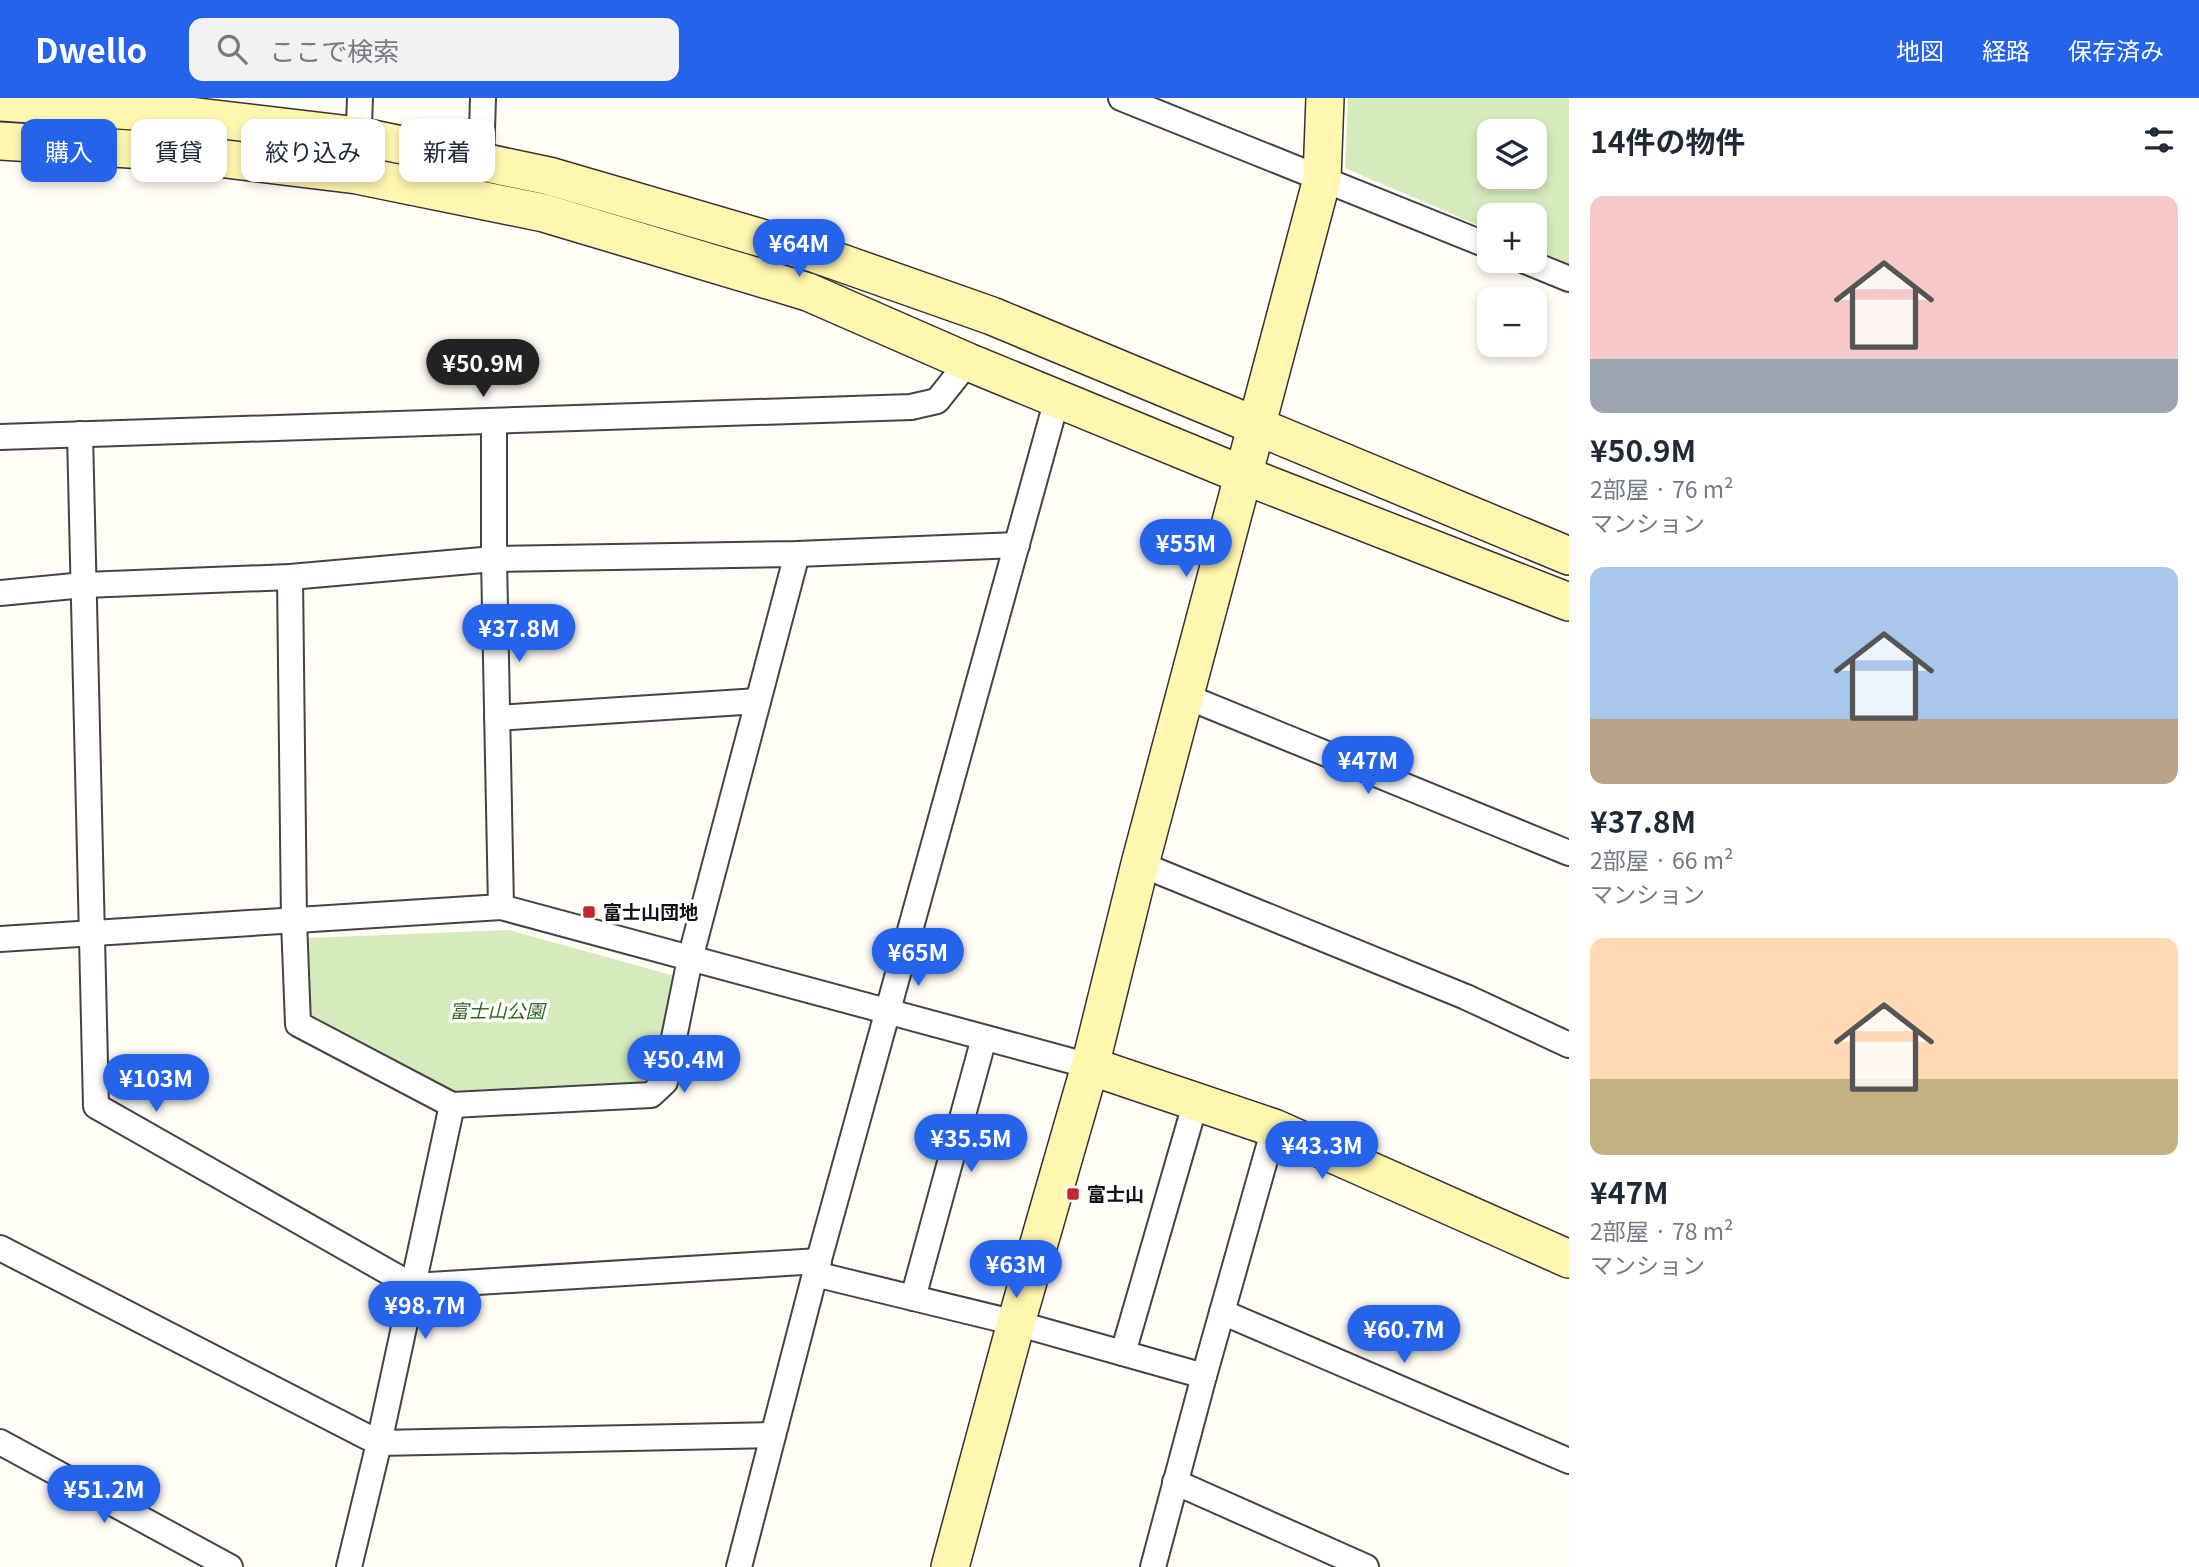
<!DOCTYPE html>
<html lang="ja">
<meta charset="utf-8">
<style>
body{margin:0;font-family:Georgia,"Noto Sans JP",serif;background:#f2f2f3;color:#1f2937;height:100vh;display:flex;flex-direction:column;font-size:26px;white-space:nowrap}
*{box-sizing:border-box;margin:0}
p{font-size:23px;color:#747a83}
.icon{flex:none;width:38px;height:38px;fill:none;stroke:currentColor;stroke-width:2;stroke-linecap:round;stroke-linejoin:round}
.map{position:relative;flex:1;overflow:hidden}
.side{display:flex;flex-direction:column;background:#fff;width:630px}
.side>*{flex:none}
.banner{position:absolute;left:21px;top:21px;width:665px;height:63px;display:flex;gap:14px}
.controls{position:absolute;left:1477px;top:21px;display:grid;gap:14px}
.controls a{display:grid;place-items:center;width:70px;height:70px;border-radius:14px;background:#fff;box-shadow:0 4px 10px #0003;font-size:35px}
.price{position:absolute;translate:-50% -60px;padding:0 16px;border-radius:24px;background:#2563eb;color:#fff;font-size:23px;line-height:46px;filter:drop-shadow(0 2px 4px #0008)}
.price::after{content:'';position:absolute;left:50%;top:42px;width:21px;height:16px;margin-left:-10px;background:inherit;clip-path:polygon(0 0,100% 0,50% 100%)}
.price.on{background:#222;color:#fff}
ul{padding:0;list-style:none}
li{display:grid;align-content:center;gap:14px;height:371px;padding:0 21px}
li span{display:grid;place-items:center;height:217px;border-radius:14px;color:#555}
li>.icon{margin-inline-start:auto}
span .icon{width:126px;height:126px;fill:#fffc;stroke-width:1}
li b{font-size:30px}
h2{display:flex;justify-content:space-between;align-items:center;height:84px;padding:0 21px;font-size:30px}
.chip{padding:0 24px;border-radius:14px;background:#fff;box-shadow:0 4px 10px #0003;font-size:24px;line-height:63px}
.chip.on{background:#2563eb;color:#fff}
header{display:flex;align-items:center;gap:42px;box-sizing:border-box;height:98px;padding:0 35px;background:#2563eb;color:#fff}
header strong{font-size:33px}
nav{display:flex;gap:38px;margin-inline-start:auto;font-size:24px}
.search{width:490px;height:63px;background:#f2f2f3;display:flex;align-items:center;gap:18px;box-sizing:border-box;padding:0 24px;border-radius:14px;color:#747a83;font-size:26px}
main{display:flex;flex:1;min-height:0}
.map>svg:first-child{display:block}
.green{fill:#d5ebbd;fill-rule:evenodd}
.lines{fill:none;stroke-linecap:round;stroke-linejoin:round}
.street-casing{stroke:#444;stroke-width:28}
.secondary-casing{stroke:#333;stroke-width:40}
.street{stroke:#fff;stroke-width:24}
.secondary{stroke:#fff6b0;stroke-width:37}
.poi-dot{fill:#c4262e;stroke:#fff;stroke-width:2.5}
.labels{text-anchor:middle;stroke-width:7;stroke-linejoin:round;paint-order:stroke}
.poi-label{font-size:19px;font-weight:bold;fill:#111;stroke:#fff;text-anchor:start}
.park-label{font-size:19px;font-style:italic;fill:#2f6b1f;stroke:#fff}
</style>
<header>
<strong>Dwello</strong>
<div class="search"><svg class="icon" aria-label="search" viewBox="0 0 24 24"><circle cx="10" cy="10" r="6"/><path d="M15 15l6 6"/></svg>ここで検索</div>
<nav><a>地図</a><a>経路</a><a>保存済み</a></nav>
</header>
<main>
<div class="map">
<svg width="1569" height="1469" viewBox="0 0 1569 1469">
<rect width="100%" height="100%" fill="#fffdf5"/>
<!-- green -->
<g class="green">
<path d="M 1348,0 L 1569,0 L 1569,166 L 1535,151 L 1535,117 L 1489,117 L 1489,132 L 1345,70 ZM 1489,33 L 1535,33 L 1535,79 L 1489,79 Z"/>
<polygon points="509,832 675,878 653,987 454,996 307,922 307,840"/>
</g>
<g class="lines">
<defs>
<g id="street">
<polyline points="1121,0 1489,148"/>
<polyline points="358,51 360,0"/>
<polyline points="481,63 483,0"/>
<polyline points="1525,163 1569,181"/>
<polyline points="494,324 494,461 501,809"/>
<polyline points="80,336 96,1008 413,1188 819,1163"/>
<polyline points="0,339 911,309 937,303 968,264"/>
<polyline points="290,479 294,823 298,926 452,1007 651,997 665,984 690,861 797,456"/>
<polyline points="0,495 84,487 290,479 494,461 797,456 1017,447"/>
<polyline points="1185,598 1569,755"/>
<polyline points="497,620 758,603"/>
<polyline points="1140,766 1466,899 1569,947"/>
<polyline points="0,841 501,809 1090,968"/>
<polyline points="0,1150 379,1345 773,1337"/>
<polyline points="815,1176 1016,1225 1204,1278"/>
<polyline points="913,1200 984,940"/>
<polyline points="1222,1214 1569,1363"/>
<polyline points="1123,1255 1196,1003"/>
<polyline points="0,1344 230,1469"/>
<polyline points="1175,1384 1366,1469"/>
<polyline points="349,1469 379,1345 452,1007"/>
<polyline points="739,1469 815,1176 1057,301"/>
<polyline points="1153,1469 1204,1278 1274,1030"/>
</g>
<g id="secondary">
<polyline points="0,4 163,15 359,38 549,78 816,156 992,218 1569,458"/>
<polyline points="0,43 161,53 357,77 544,115 808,194 968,264 1243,377 1569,504"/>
<polyline points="1090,968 1274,1030 1569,1161"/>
<polyline points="950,1469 1016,1225 1090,968 1140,766 1322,81 1325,0"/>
</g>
</defs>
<!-- street casing -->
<use href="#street" class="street-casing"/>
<!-- secondary casing -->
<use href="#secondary" class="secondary-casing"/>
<!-- street -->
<use href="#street" class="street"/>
<!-- secondary -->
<use href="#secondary" class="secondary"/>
</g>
<!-- markers -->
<g class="poi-dot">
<rect x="582" y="807" width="14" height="14" rx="3.5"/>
<rect x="1066" y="1089" width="14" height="14" rx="3.5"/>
</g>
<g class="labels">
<!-- poi labels -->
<g class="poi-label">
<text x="603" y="821">富士山団地</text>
<text x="1087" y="1103">富士山</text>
</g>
<!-- park labels -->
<g class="park-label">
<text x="497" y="920">富士山公園</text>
</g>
</g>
</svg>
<div class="controls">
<a><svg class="icon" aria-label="layers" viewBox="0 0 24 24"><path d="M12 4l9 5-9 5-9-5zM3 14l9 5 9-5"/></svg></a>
<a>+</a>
<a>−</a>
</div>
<b class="price" style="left:799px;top:181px">¥64M</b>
<b class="price on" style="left:483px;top:301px">¥50.9M</b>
<b class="price" style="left:1186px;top:481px">¥55M</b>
<b class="price" style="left:519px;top:566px">¥37.8M</b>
<b class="price" style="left:1368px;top:698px">¥47M</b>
<b class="price" style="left:918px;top:890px">¥65M</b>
<b class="price" style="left:684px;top:997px">¥50.4M</b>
<b class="price" style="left:156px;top:1016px">¥103M</b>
<b class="price" style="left:971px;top:1076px">¥35.5M</b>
<b class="price" style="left:1322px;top:1083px">¥43.3M</b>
<b class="price" style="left:1016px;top:1202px">¥63M</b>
<b class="price" style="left:425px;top:1243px">¥98.7M</b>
<b class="price" style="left:1404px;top:1267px">¥60.7M</b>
<b class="price" style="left:104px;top:1427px">¥51.2M</b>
<div class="banner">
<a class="chip on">購入</a>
<a class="chip">賃貸</a>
<a class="chip">絞り込み</a>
<a class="chip">新着</a>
</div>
</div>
<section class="side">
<h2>14件の物件<svg class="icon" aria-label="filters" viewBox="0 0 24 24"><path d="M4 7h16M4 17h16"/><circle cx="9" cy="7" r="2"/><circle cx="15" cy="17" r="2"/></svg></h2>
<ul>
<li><span style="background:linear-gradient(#f6c9c9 75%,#9aa5b1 0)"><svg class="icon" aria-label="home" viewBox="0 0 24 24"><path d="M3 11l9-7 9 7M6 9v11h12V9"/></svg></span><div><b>¥50.9M</b><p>2部屋 · 76 m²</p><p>マンション</p></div></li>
<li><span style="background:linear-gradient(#a9c7e8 70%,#b9a48a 0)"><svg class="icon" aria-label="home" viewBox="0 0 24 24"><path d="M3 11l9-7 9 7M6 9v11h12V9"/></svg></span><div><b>¥37.8M</b><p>2部屋 · 66 m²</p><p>マンション</p></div></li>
<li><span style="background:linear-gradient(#ffd9b3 65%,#c2b280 0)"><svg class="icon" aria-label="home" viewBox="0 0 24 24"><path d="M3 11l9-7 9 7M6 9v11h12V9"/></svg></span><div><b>¥47M</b><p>2部屋 · 78 m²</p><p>マンション</p></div></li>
</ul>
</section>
</main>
